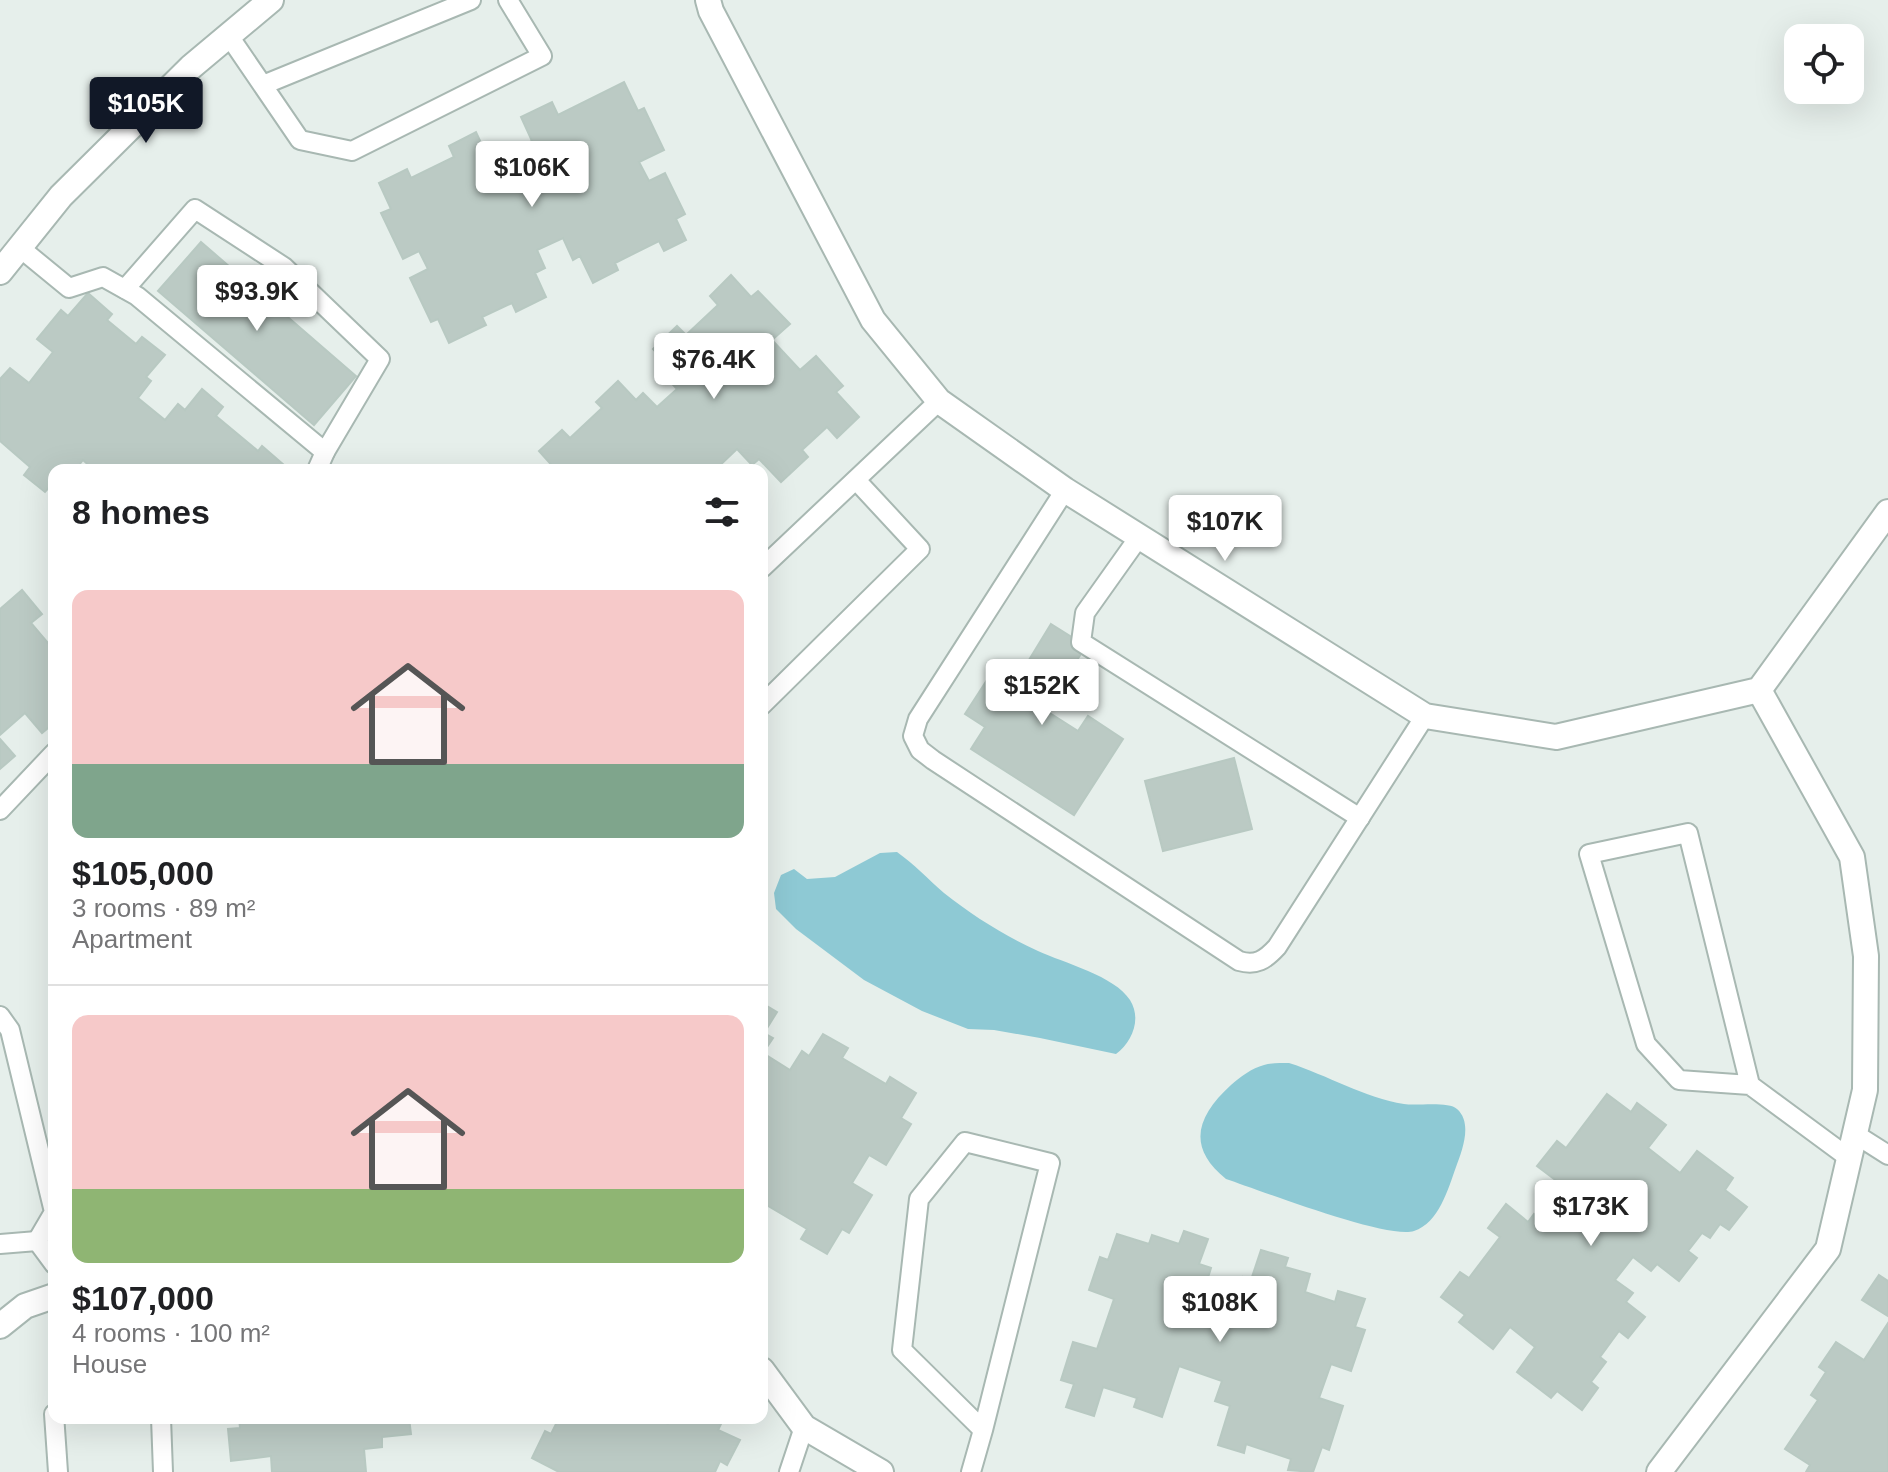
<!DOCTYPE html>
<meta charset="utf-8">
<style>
body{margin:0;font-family:Helvetica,sans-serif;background:#f6f6f6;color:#202124;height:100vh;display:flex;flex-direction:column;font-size:30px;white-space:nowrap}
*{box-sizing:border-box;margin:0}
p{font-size:26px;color:#757577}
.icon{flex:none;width:44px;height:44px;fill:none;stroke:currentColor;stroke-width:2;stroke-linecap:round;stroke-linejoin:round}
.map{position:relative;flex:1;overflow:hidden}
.details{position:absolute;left:48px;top:464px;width:720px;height:960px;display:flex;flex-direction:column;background:#fff;border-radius:16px;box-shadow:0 8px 32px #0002}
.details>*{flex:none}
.fabs{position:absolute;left:1784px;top:24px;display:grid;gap:16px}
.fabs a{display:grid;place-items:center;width:80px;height:80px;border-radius:16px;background:#fff;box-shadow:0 8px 32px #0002;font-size:40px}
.price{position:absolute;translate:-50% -68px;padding:0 18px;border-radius:8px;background:#fff;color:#222;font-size:26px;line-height:52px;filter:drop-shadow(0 2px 4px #0008)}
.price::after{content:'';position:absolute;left:50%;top:48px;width:24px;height:18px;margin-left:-12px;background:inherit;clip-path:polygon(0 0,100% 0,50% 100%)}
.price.current{background:#111827;color:#fff}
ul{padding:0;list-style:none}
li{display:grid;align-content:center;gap:16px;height:424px;padding:0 24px}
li+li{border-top:2px solid #e0e0e0}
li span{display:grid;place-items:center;height:248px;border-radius:16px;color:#555}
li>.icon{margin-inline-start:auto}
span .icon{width:144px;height:144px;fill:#fffc;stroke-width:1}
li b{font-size:34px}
h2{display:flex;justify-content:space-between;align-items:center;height:96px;padding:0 24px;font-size:34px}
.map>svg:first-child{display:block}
.water{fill:#8ec9d4}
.building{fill:#bbcac4;stroke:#b8c9c2;stroke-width:2}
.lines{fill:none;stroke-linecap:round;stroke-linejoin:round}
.lane-casing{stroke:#a8b8b2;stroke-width:22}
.street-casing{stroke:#a8b8b2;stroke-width:28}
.lane{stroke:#fff;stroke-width:18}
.street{stroke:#fff;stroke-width:24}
</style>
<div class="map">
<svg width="1888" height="1472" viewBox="0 0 1888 1472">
<rect width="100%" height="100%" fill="#e6efeb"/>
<!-- water -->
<g class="water">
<path d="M 897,852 C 914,864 928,879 944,893 C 973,916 1005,936 1038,951 C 1064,963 1115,976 1130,1000 C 1142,1019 1132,1042 1116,1054 L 1040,1038 L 994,1030 L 968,1029 L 922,1011 L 864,980 L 796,929 L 776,909 L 774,893 L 781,875 L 794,869 L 807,879 L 835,877 L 880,853 Z"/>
<path d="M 1289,1063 C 1327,1075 1365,1098 1404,1104 C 1417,1106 1449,1101 1457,1109 C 1473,1123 1462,1151 1456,1167 C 1448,1189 1439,1223 1414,1231 C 1388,1240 1259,1190 1226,1179 C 1186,1147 1197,1116 1231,1085 C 1240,1077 1252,1068 1264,1065 C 1271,1063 1281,1063 1289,1063 Z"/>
</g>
<!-- building -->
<g class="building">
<polygon points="624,82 638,111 644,108 664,150 639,162 649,181 665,173 685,214 676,219 686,240 664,251 659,241 615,263 618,270 593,283 580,256 573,260 563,238 537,250 545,268 535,273 546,297 516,312 512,303 482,317 486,325 449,343 438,319 431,322 410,278 428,269 419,251 403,259 381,213 391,209 379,183 407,169 411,178 454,157 449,146 476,132 490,162 532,141 521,117 552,102 558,115"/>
<polygon points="201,242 356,376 314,425 158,291"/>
<polygon points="731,275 751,297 758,291 790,324 772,340 800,370 816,356 843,386 836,392 859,417 837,438 827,427 802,450 808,457 781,482 759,459 752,465 737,449 715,470 556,470 539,451 562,430 570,438 602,408 596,402 618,381 636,400 643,393 657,407 677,389 664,375 672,369 653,349 677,326 686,335 718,305 710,296"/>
<polygon points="88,293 112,314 107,320 136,344 142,337 165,355 146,377 151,381 138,398 165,420 178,404 185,410 202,389 223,407 216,416 258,451 262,446 284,465 279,470 94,470 83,460 75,470 54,470 54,482 45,492 24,475 30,467 0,441 0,379 10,368 29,383 53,352 37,339 61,310 68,316"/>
<polygon points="22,590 42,614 31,623 54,650 54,723 42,733 25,713 0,735 0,609"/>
<polygon points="1051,624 1086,646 1045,710 1078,731 1088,716 1123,739 1074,815 971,749 985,727 965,714 996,666 1024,683 1035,664 1029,660"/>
<polygon points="0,739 15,756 0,769"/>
<polygon points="1234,758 1252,829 1163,851 1145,781"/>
<polygon points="762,1003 777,1012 764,1033 773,1038 763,1053 790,1070 802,1051 809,1056 823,1034 848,1048 842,1058 886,1084 890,1077 916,1093 901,1118 911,1124 886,1165 869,1155 852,1183 872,1195 849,1233 842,1229 827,1254 801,1239 807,1229 763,1203 762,1204"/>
<polygon points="1607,1094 1631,1112 1637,1103 1666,1125 1648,1148 1680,1173 1697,1151 1733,1178 1725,1190 1747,1207 1729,1230 1720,1224 1710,1238 1702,1233 1688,1251 1697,1258 1679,1281 1657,1264 1651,1271 1633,1257 1615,1280 1633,1293 1626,1302 1645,1317 1628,1338 1619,1331 1600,1357 1606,1362 1591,1382 1598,1388 1582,1410 1557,1391 1551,1398 1517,1372 1535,1347 1510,1327 1493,1349 1459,1322 1465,1315 1441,1297 1460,1272 1469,1278 1500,1237 1488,1228 1506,1204 1528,1222 1534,1214 1546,1224 1564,1200 1552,1190 1558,1182 1537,1166 1557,1141 1566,1148"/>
<polygon points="1184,1231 1208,1239 1199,1264 1211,1268 1205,1287 1236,1297 1243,1277 1251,1280 1261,1250 1288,1258 1285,1267 1310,1274 1305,1292 1335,1302 1338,1291 1365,1299 1355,1327 1365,1330 1351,1371 1331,1364 1319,1398 1343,1406 1329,1450 1322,1447 1313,1472 1288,1470 1291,1459 1246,1444 1244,1453 1218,1445 1230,1406 1215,1401 1222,1381 1179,1366 1162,1417 1134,1407 1137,1398 1103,1387 1094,1416 1066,1407 1074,1384 1061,1380 1073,1342 1097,1349 1114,1299 1089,1290 1100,1257 1108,1260 1117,1234 1149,1244 1152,1235 1179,1244"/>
<polygon points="1879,1275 1888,1281 1888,1316 1862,1300"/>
<polygon points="1888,1323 1888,1472 1806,1472 1810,1465 1785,1449 1818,1400 1811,1395 1826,1372 1819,1367 1836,1342 1864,1360"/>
<polygon points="239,1418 409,1418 411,1434 382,1437 382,1447 364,1449 366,1472 272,1472 271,1456 231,1461 228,1429 240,1428"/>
<polygon points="559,1418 656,1418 668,1424 671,1418 709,1418 721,1424 718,1430 740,1440 727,1465 720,1461 715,1472 559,1472 532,1458 545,1431 551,1434"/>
</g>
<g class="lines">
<defs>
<g id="lane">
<polyline points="229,36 300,140 352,151 542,56 508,0"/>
<polyline points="263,85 471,0"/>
<polyline points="19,247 69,288 103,277 137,296 325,452 317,470"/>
<polyline points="125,289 195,209 284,267 380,359 325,452"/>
<path d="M 1065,490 L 918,719 L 913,736 L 920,750 L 933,760 L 1239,961 C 1256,966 1265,960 1277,947 L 1425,716"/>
<polyline points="1139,537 1085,613 1081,642 1360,818"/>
<polyline points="762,568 939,401"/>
<polyline points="762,705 920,549 856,480"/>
<polyline points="0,810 54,753"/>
<polyline points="0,1016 10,1030 54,1212 37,1241"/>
<polyline points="1750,1085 1679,1080 1646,1044 1589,854 1688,833 1750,1085 1849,1158"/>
<polyline points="1855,1134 1888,1155"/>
<polyline points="0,1244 37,1241 54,1264"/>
<polyline points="54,1414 58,1472"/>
<polyline points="161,1418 163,1472"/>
<polyline points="789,1472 804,1427"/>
<polyline points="971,1472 983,1430 1050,1163 965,1142 919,1199 902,1350 983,1430"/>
</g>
<g id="street">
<polyline points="708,0 711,11 873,320 939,401 1065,490 1425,716 1556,737 1759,690 1888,512"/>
<polyline points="0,272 61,196 191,67 271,0"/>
<polyline points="0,1326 25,1306 54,1296"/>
<polyline points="762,1370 804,1427 881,1472"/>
<polyline points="1659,1472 1828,1249 1865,1090 1866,956 1852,857 1759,690"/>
</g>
</defs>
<!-- lane casing -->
<use href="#lane" class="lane-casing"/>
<!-- street casing -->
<use href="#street" class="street-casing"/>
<!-- lane -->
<use href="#lane" class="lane"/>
<!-- street -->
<use href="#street" class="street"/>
</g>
</svg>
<div class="fabs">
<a><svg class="icon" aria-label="locate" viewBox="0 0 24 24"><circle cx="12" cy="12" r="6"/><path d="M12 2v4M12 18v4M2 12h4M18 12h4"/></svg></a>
</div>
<b class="price current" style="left:146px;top:145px">$105K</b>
<b class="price" style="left:532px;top:209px">$106K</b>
<b class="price" style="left:257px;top:333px">$93.9K</b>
<b class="price" style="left:714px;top:401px">$76.4K</b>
<b class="price" style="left:1225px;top:563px">$107K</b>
<b class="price" style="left:1042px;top:727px">$152K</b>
<b class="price" style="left:1591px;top:1248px">$173K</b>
<b class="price" style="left:1220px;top:1344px">$108K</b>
<section class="details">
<h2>8 homes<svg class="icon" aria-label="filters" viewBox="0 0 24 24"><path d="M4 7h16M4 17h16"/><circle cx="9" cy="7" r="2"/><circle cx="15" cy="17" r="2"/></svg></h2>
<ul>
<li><span style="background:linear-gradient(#f6c9c9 70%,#7fa58c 0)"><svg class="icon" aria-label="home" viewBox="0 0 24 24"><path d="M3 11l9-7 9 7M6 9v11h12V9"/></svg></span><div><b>$105,000</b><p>3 rooms · 89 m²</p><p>Apartment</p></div></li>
<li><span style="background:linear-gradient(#f6c9c9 70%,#8fb573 0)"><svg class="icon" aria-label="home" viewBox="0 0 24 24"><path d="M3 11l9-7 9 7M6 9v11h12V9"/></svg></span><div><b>$107,000</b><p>4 rooms · 100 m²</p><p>House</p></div></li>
</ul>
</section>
</div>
